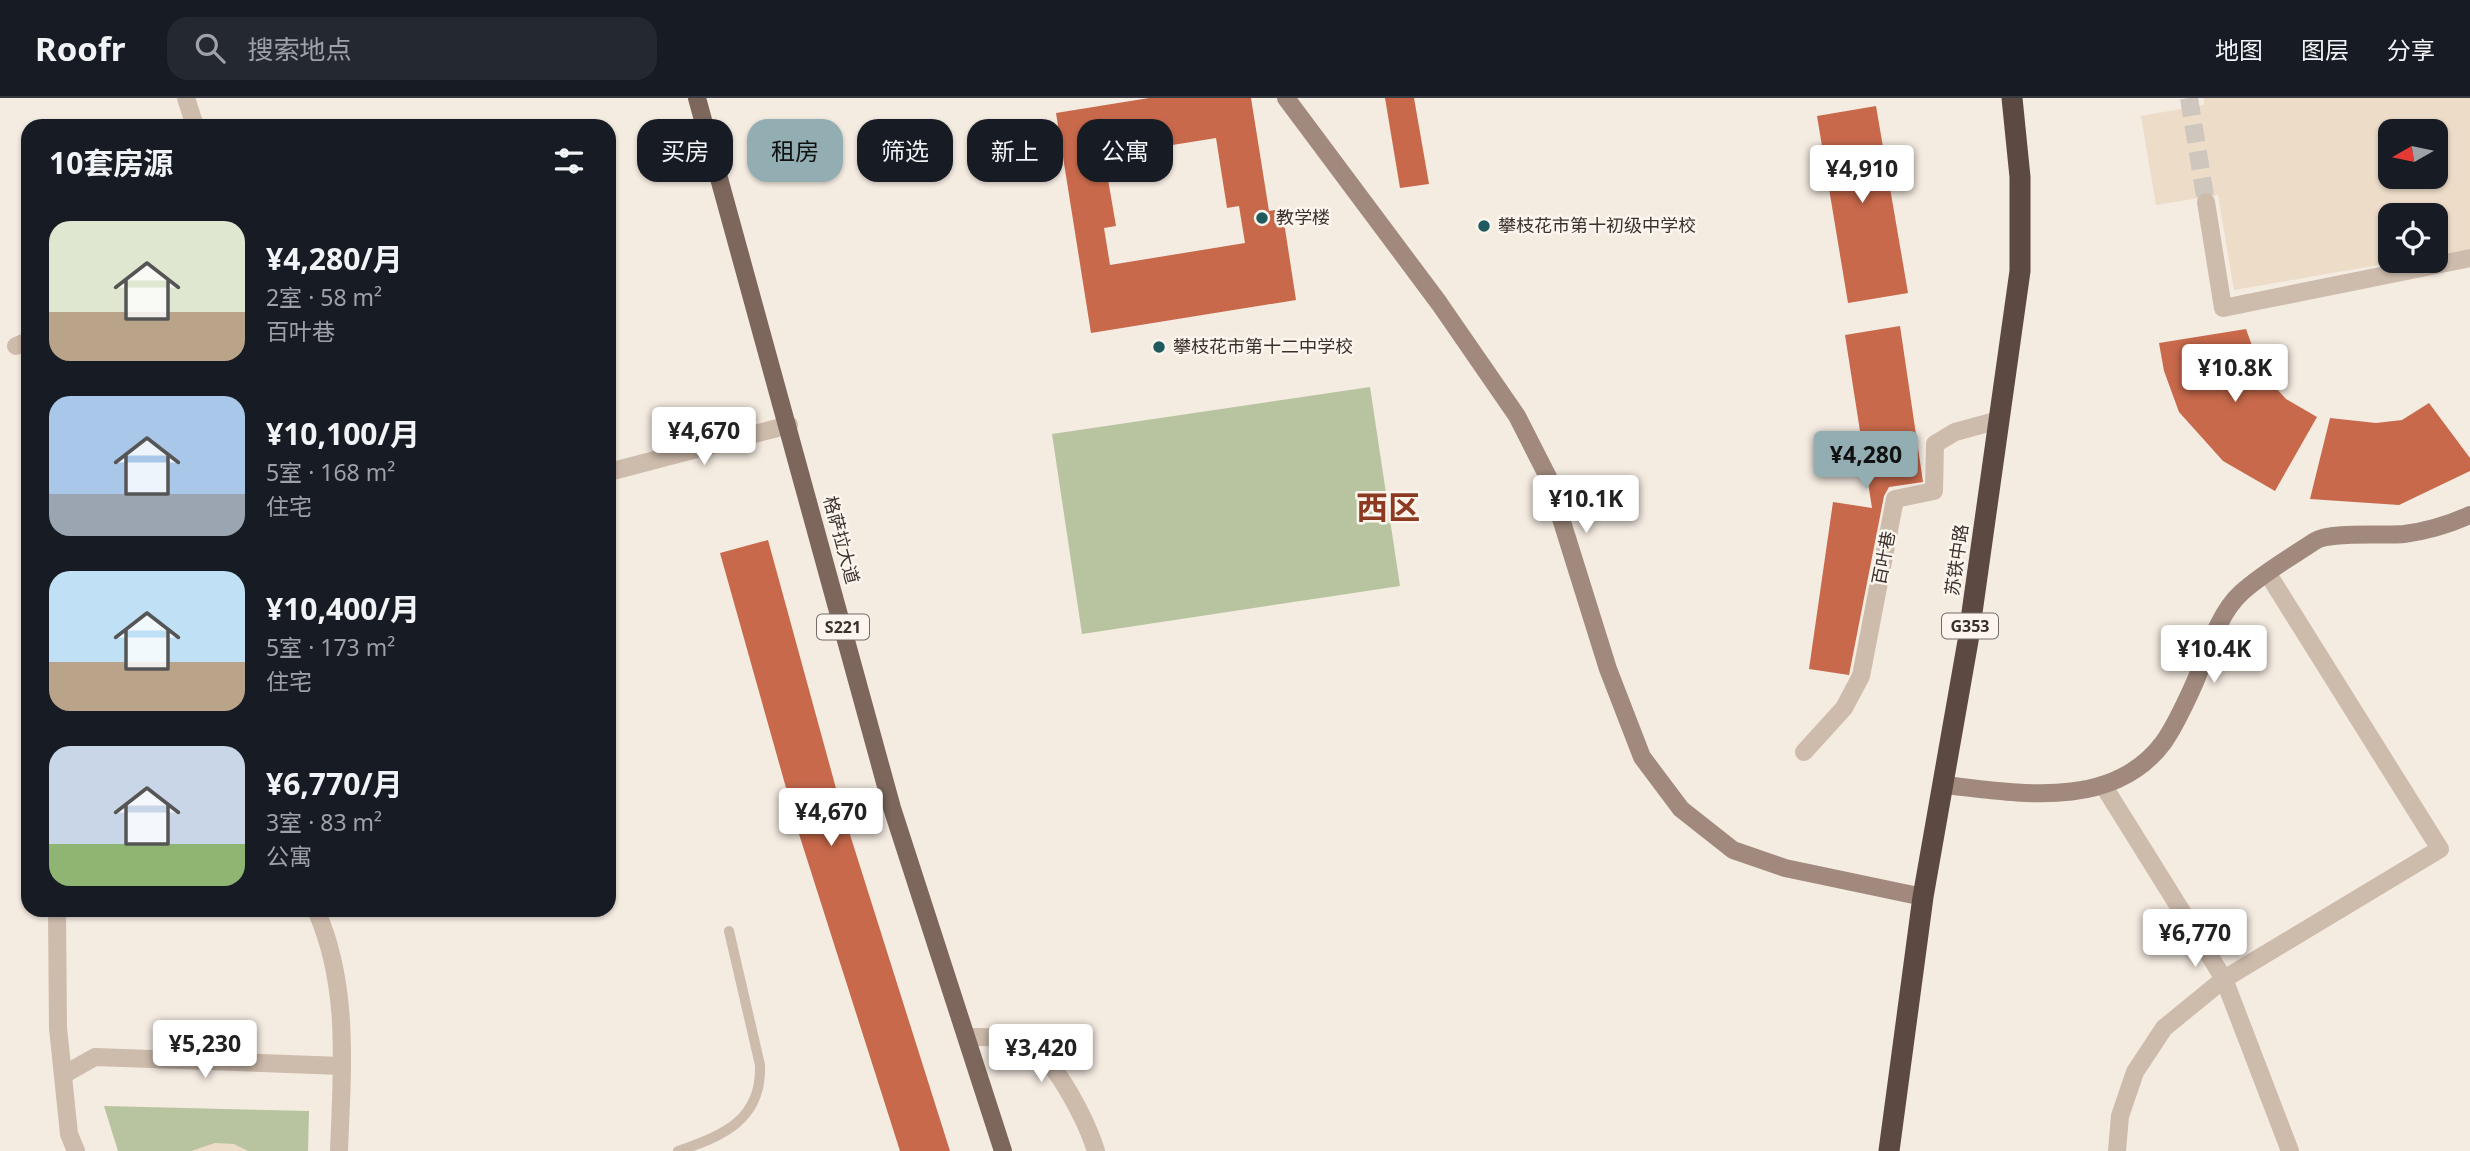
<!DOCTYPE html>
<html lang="zh">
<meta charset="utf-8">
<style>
body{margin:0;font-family:"Noto Sans","Noto Sans SC",sans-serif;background:#242831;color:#f1f3f6;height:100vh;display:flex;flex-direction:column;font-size:26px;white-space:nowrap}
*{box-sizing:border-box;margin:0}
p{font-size:23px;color:#9ea1a6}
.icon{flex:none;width:38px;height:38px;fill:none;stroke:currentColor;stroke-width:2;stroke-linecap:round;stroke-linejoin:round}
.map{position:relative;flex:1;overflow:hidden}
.side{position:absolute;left:21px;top:21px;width:595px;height:798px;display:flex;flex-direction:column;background:#171b24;border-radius:21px;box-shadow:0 2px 5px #0004}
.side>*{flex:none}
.hud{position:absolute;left:637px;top:21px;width:665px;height:63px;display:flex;gap:14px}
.needle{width:46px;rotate:261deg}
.tools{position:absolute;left:2378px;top:21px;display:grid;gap:14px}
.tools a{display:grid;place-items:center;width:70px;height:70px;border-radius:14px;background:#171b24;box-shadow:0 2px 5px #0004;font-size:35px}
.price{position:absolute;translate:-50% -60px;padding:0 16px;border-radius:7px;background:#fff;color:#222;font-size:23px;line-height:46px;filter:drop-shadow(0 2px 4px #0008)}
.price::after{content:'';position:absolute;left:50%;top:42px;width:21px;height:16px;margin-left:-10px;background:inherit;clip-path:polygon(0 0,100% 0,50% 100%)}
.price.on{background:#92aeb2;color:#111}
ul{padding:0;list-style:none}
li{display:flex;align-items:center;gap:21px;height:175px;padding:0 28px}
li span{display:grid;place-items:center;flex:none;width:196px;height:140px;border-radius:21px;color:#555}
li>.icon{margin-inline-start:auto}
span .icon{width:84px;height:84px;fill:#fffc;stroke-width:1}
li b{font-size:30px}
h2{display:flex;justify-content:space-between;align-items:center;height:84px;padding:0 28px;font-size:30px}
.pill{padding:0 24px;border-radius:21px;background:#171b24;box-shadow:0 2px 5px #0004;font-size:24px;line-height:63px}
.pill.on{background:#92aeb2;color:#111}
header{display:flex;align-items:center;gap:42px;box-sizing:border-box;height:98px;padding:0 35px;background:#171b24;border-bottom:2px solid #363941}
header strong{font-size:33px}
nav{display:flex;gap:38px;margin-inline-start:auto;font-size:24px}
.search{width:490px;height:63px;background:#242831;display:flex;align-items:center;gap:18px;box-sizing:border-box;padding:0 24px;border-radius:21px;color:#9ea1a6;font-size:26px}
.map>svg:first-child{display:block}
.green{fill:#b8c4a0}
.plaza{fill:#ecdcc8;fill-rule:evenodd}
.building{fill:#c8694b;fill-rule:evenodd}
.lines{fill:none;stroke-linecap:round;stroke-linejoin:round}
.street-tunnel{stroke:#cfc6bd;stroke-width:18;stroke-dasharray:18 9;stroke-linecap:butt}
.lane{stroke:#cdbbac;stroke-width:10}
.street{stroke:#cdbbac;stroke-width:18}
.secondary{stroke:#a18a7d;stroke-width:18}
.primary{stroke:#7d675c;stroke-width:18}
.highway{stroke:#5c4a42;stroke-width:21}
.poi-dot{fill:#1f5a5e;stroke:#fbf5ee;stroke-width:2.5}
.labels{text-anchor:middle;stroke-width:5;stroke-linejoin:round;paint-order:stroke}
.shield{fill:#fbf5ee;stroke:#756b66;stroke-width:2}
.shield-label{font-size:16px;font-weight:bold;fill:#3b302b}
.poi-label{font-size:18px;fill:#3b302b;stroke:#fbf5ee;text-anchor:start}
.street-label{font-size:18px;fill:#3b302b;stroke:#fbf5ee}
.town-label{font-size:32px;font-weight:bold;fill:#8c3b22;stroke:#fbf5ee}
</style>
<header>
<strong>Roofr</strong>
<div class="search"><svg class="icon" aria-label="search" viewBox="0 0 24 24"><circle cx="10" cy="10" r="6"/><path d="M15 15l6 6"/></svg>搜索地点</div>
<nav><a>地图</a><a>图层</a><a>分享</a></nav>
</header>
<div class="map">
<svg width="2470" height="1053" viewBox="0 0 2470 1053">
<rect width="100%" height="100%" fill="#f4ebe1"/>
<!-- green -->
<g class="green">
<polygon points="1370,289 1400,488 1082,536 1052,336"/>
<polygon points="104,1008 309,1013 308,1053 118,1053"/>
</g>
<!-- plaza -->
<g class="plaza">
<path d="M 2204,0 L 2470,0 L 2470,151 L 2436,157 L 2436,117 L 2390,117 L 2390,163 L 2402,163 L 2234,192 L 2218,97 L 2156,107 L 2141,18 L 2204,7 ZM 2390,33 L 2436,33 L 2436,79 L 2390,79 Z"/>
<polygon points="215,1045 234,1046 248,1053 191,1053"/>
</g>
<!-- building -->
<g class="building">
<path d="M 1149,0 L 1251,0 L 1269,113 L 1282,111 L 1296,202 L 1091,235 L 1056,15 ZM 1216,40 L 1227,110 L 1239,108 L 1245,145 L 1110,167 L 1104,130 L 1116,128 L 1104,58 Z"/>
<polygon points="1385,0 1414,0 1429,86 1400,90"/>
<polygon points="1876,8 1908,195 1848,205 1817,18"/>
<polygon points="1900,228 1923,384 1889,389 1884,398 1849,577 1809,571 1833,404 1872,410 1845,237"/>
<polygon points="2246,231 2262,275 2286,301 2317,319 2275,393 2223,363 2179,314 2164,273 2159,245"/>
<polygon points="2429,305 2470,360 2470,373 2399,407 2310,401 2330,320 2376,325 2402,322"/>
<polygon points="768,442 840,705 950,1053 900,1053 799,736 720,455"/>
</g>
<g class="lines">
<!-- street-tunnel -->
<polyline class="street-tunnel" points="2189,0 2206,104"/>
<!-- lane -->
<path class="lane" d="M 678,1053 C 724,1038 762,1021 760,967 L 729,833"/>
<!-- street -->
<g class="street">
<polyline points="186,0 195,28"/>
<polyline points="2206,104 2223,210 2470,160"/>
<polyline points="16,248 28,243"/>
<polyline points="609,374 789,327"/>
<polyline points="1804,654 1844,610 1861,578 1895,401 1934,393 1935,346 1955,334 1999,322"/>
<polyline points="2103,687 2224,881 2290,1053"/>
<polyline points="57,812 58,930 69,1036 76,1053"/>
<path d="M 316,812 C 350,888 342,972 339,1053"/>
<path d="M 969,939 C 989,939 1010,938 1028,947 C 1056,961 1087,1024 1096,1053"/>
<polyline points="63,977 95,959 342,968"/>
<polyline points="2117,1053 2120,1018 2135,974 2164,930 2224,881 2440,751 2268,476"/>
</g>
<!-- secondary -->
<g class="secondary">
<polyline points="1286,0 1439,205 1517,318 1548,379 1608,571 1642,659 1681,711 1733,752 1785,770 1923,799"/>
<path d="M 1945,687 C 2017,695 2112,713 2163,645 C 2176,627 2186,604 2195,584 C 2207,556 2218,516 2241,495 C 2263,475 2291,459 2315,443 C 2330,433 2384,438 2404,436 C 2428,433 2448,427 2470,417"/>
</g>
<!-- primary -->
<polyline class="primary" points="697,0 892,710 1003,1053"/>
<!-- highway -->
<polyline class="highway" points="1889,1053 1923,799 1968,543 2020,173 2020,79 2012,0"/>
</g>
<!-- markers -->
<g class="poi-dot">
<circle cx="1262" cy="120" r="7"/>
<circle cx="1484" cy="128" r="7"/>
<circle cx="1159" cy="249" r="7"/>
</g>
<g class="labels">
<!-- shield labels -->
<g class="shield">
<rect x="1942" y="515.5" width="56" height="25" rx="5"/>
<rect x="817" y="516.5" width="52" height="25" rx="5"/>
</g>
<g class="shield-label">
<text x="1970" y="534">G353</text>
<text x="843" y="535">S221</text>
</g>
<!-- poi labels -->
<g class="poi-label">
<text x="1276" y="126">教学楼</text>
<text x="1498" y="134">攀枝花市第十初级中学校</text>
<text x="1173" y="255">攀枝花市第十二中学校</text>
</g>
<!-- street labels -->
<g class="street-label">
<text transform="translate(841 442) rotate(75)" y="6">格萨拉大道</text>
<text transform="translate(1884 460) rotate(-79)" y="6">百叶巷</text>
<text transform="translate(1957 462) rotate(-82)" y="6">苏铁中路</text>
</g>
<!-- town labels -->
<g class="town-label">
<text x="1388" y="421">西区</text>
</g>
</g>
</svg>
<div class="tools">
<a><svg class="needle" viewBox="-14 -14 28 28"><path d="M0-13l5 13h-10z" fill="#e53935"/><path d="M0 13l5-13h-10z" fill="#9ea1a6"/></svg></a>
<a><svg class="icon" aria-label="locate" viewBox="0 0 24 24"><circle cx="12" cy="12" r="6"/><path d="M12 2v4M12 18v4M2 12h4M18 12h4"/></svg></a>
</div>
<b class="price" style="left:1862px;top:107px">¥4,910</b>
<b class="price" style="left:2235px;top:306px">¥10.8K</b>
<b class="price" style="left:704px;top:369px">¥4,670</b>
<b class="price on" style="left:1866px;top:393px">¥4,280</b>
<b class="price" style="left:1586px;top:437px">¥10.1K</b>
<b class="price" style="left:2214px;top:587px">¥10.4K</b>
<b class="price" style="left:831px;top:750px">¥4,670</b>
<b class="price" style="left:2195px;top:871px">¥6,770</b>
<b class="price" style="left:205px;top:982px">¥5,230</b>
<b class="price" style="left:1041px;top:986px">¥3,420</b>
<div class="hud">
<a class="pill">买房</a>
<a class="pill on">租房</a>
<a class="pill">筛选</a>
<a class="pill">新上</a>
<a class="pill">公寓</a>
</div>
<section class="side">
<h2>10套房源<svg class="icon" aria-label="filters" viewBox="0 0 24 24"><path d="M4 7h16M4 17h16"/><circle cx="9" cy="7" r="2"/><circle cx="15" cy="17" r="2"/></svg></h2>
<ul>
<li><span style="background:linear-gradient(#dfe7d0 65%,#b9a48a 0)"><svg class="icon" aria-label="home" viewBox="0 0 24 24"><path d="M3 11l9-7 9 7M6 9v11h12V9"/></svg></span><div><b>¥4,280/月</b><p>2室 · 58 m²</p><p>百叶巷</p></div></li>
<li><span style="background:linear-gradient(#a9c7e8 70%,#9aa5b1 0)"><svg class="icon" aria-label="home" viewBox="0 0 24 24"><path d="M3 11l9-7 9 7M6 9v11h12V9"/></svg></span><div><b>¥10,100/月</b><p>5室 · 168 m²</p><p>住宅</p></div></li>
<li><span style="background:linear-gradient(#bfe0f5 65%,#b9a48a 0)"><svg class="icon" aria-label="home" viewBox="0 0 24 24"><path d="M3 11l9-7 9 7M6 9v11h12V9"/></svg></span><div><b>¥10,400/月</b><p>5室 · 173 m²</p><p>住宅</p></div></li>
<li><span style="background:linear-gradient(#c9d6e8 70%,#8fb573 0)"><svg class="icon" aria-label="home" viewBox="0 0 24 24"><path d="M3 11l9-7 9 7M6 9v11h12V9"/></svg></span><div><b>¥6,770/月</b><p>3室 · 83 m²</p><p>公寓</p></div></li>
</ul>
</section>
</div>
